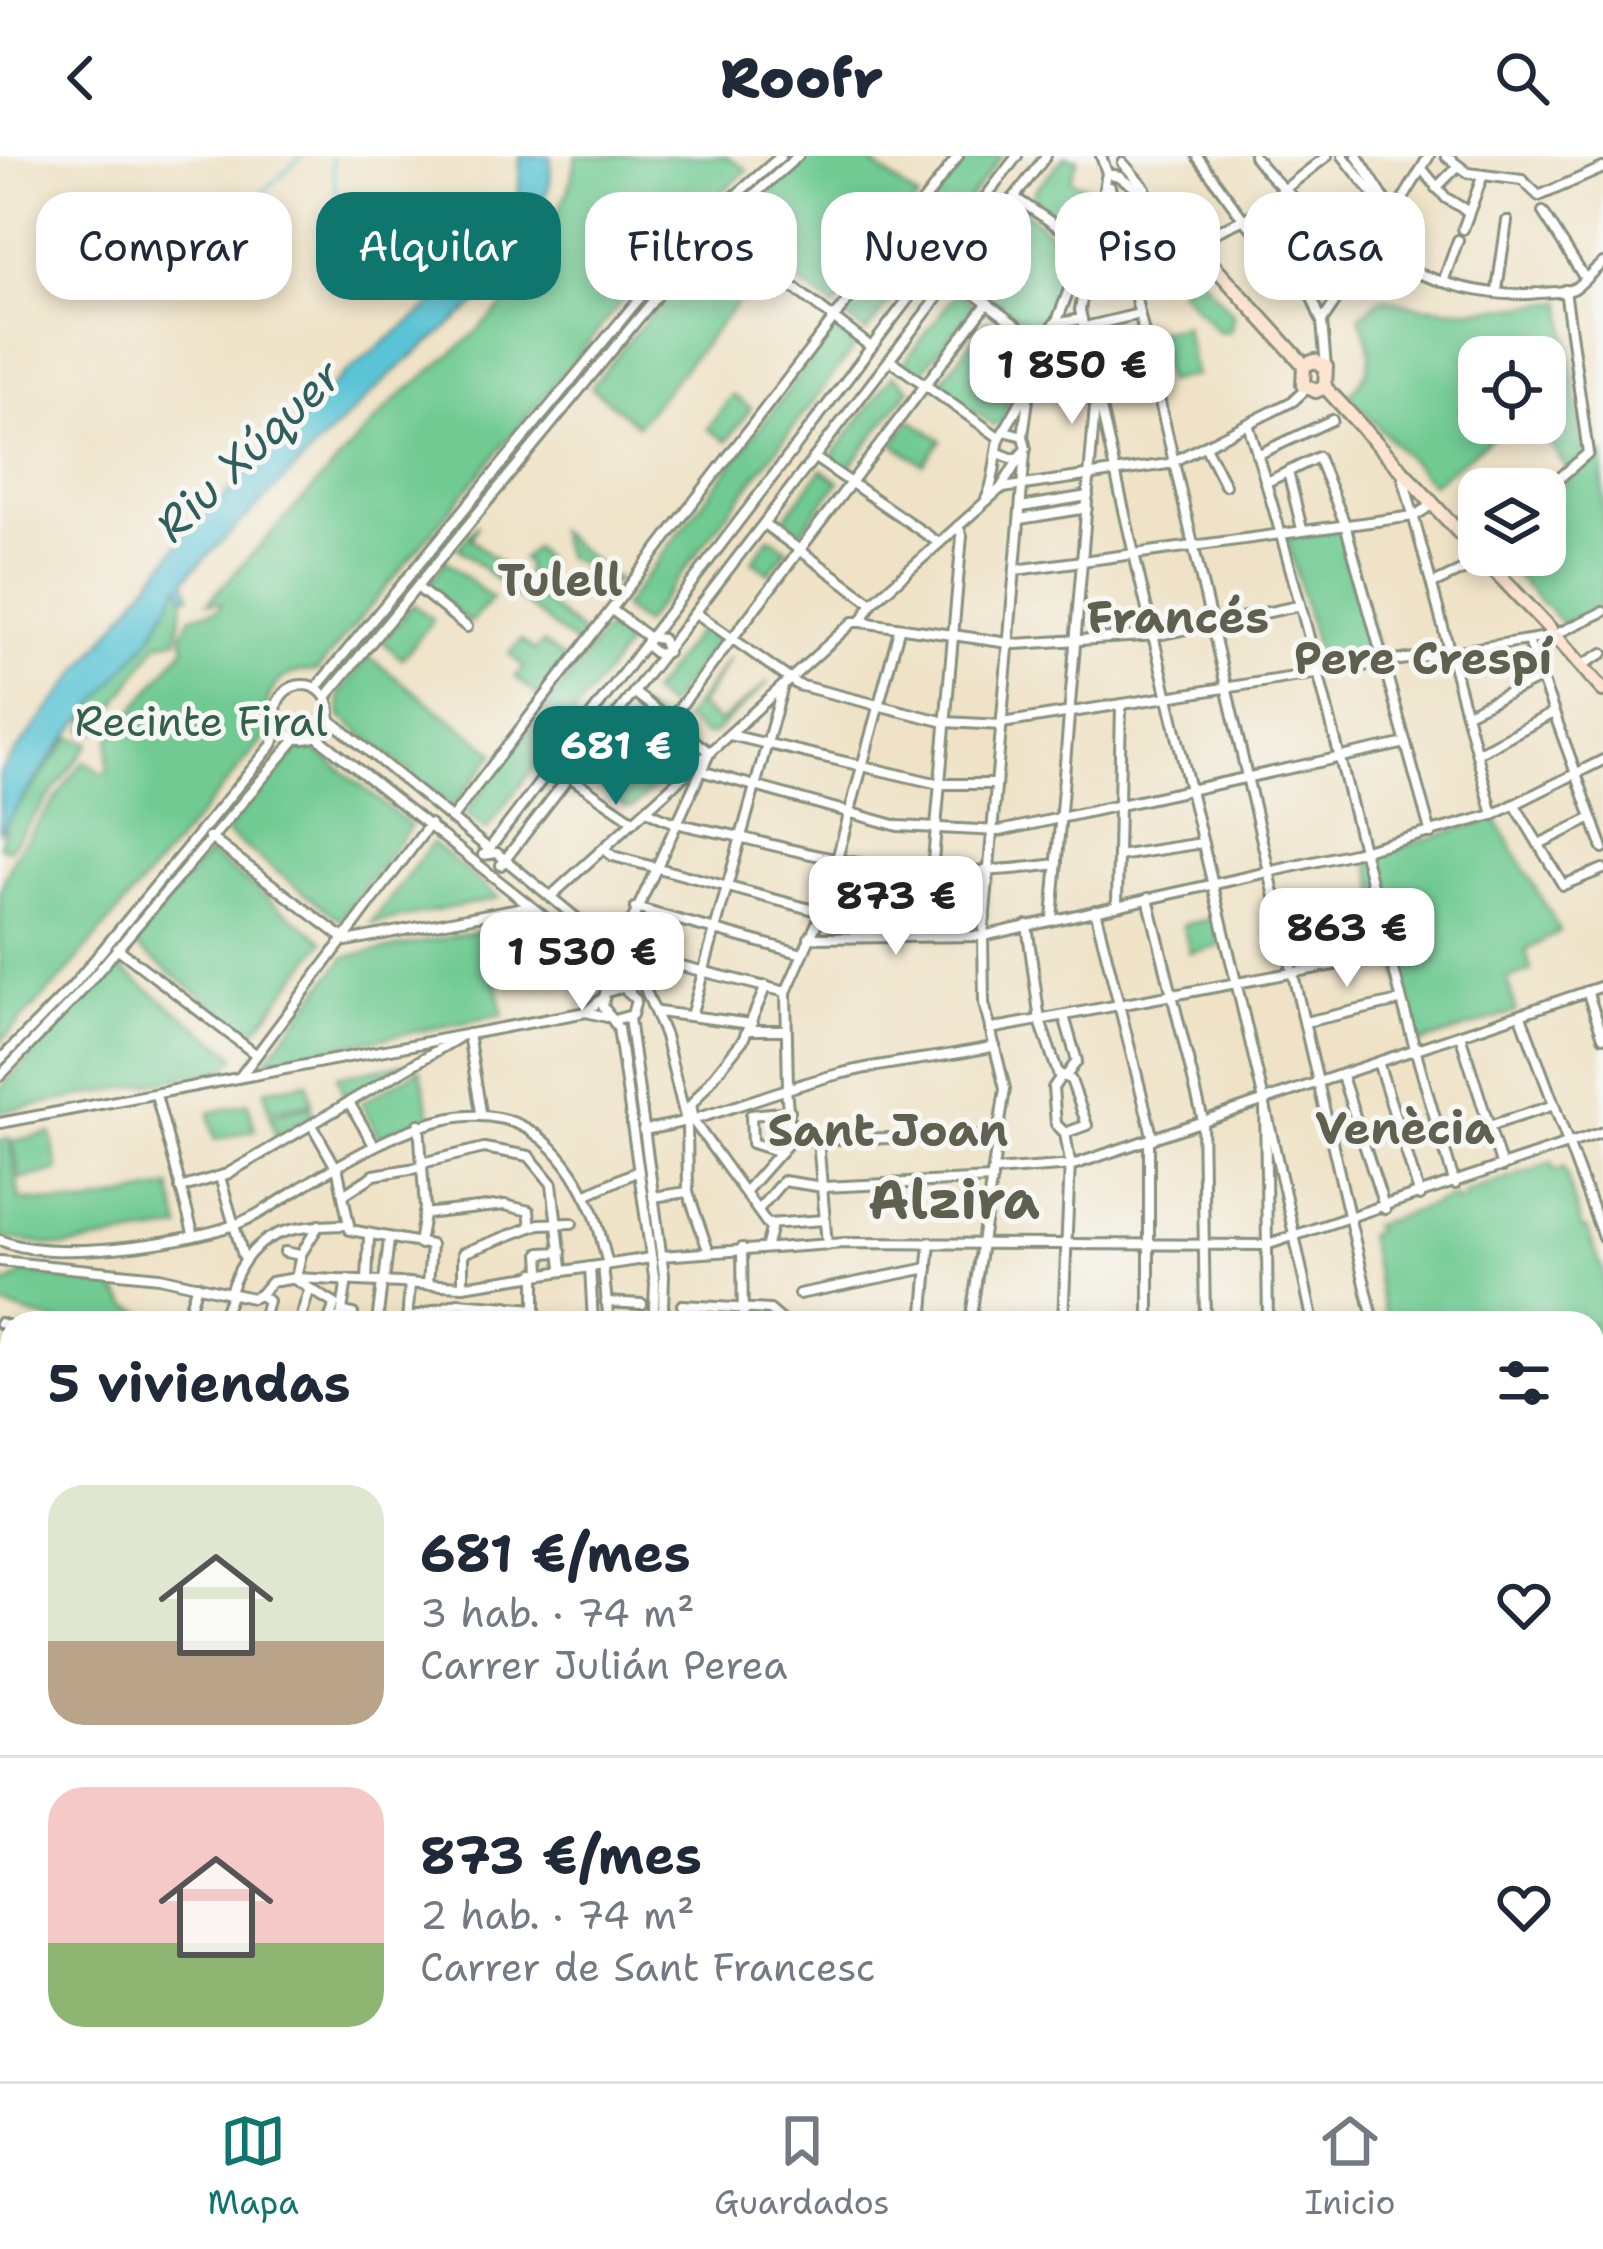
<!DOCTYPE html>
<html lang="es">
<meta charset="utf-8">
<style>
body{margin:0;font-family:"Shantell Sans",sans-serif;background:#f6f6f7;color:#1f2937;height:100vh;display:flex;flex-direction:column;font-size:45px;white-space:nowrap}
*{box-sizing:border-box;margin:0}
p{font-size:39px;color:#747a83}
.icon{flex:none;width:66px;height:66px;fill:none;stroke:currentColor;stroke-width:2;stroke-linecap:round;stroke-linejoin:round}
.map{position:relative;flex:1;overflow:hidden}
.panel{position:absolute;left:0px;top:1155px;width:1605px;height:771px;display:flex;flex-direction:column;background:#fff;border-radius:36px 36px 0 0;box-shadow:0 6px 18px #0003}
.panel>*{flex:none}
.top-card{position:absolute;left:36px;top:36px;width:1533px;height:108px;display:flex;gap:24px}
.fabs{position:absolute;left:1458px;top:180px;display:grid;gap:24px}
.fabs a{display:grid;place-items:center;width:108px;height:108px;border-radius:24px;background:#fff;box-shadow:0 6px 18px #0003;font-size:60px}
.price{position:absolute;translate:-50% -102px;padding:0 27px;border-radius:24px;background:#fff;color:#222;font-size:39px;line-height:78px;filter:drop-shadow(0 3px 6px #0008)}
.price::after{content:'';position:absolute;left:50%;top:72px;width:36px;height:27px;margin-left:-18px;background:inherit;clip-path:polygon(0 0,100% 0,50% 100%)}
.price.active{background:#0f766e;color:#fff}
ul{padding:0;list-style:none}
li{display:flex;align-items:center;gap:36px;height:300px;padding:0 48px}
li+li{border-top:3px solid #e0e1e3}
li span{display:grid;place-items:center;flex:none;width:336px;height:240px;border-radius:36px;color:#555}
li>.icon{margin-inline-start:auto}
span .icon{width:144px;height:144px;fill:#fffc;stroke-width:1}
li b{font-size:51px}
h2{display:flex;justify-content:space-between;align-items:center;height:144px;padding:0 48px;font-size:51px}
.pill{padding:0 42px;border-radius:36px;background:#fff;box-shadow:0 6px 18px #0003;font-size:42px;line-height:108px}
.pill.active{background:#0f766e;color:#fff}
header{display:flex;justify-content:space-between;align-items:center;height:156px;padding:0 48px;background:#fff;font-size:54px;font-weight:800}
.tab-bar{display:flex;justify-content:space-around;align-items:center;height:168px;border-top:3px solid #e0e1e3;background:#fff;font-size:33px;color:#747a83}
.tab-bar a{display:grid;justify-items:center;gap:6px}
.tab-bar .active{color:#0f766e}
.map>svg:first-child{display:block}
.green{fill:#70ca92;stroke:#488463;stroke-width:3}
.water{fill:#5ac4d6;stroke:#3c8085;stroke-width:3}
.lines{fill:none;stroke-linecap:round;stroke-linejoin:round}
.stream{stroke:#5ac4d6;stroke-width:3}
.street-casing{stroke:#87907d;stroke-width:14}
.secondary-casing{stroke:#87907d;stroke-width:18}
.primary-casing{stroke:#87907d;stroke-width:20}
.street{stroke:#fff;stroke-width:8}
.secondary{stroke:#fde4d0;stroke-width:12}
.primary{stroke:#f9bc8a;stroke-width:14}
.labels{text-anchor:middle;stroke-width:10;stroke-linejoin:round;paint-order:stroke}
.park-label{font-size:42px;fill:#33604c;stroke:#f6f6f2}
.water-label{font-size:45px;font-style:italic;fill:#2e5f5c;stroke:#f6f6f2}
.neighbourhood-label{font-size:45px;font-weight:bold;fill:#606051;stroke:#f6f6f2}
.district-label{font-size:54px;font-weight:bold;fill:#606051;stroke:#f6f6f2}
</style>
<header><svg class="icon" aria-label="back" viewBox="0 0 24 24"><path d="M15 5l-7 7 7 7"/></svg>Roofr<svg class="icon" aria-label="search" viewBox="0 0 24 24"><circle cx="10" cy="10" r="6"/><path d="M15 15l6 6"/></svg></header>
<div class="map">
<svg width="1603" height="1925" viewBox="0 0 1603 1925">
<rect width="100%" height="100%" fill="#f6f6f2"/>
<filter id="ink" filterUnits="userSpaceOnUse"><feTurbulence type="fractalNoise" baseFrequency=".00833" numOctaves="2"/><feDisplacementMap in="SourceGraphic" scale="24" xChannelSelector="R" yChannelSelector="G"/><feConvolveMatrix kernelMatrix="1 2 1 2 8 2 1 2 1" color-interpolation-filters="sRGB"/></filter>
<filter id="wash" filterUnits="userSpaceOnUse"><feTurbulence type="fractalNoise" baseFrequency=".004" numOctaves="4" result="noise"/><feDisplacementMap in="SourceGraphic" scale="48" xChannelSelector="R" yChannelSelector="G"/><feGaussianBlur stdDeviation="2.7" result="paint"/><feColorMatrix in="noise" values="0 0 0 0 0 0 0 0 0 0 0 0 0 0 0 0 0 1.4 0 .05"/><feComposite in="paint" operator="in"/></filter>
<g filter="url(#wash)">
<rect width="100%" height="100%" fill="#efe2c6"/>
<!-- green -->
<g class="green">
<path d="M 576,0 L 726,0 L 748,14 L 691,62 L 317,515 C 275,513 261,539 269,577 L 63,821 L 0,886 L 0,734 L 16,697 L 80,610 L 86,605 L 100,617 L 107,616 L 110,583 L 185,491 L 182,478 L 191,460 L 219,453 L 221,447 L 208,446 L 395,244 L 466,186 L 521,132 L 569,33 Z"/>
<polygon points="807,0 863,0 918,43 834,152 727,70"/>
<polygon points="968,0 1002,0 866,177 845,160"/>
<polygon points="1065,0 1078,3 1070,24 1094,33 1075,74 1035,43 1033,36"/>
<polygon points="1021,52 1070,95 1040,170 1033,172 968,122"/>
<polygon points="712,84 759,121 637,269 591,231"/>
<polygon points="1197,118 1234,159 1230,175 1217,175 1179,133 1182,119"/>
<polygon points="957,136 975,149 921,217 905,205"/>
<path d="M 1382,142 C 1444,159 1499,154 1563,145 L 1584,299 L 1568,314 L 1536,267 L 1545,267 L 1545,201 L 1479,201 L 1479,267 L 1511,267 L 1432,328 L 1349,240 C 1375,210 1376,197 1359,161 Z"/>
<polygon points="994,165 1028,196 1001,267 994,269 942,233 941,226 986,166"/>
<polygon points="1184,169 1195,219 1166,226 1155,176"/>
<polygon points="839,177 854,192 643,468 622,452 831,178"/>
<polygon points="893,219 910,233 847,314 831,301"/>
<polygon points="732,239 751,252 727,285 708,273"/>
<polygon points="911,264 941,284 923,308 894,288"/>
<polygon points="1603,297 1603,447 1563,469 1496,399 1545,399 1545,342"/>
<polygon points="822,313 839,326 796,381 779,369"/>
<polygon points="478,368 471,383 525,430 527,408 522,403 534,392 547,407 539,421 548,432 540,442 585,480 577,490 458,392"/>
<polygon points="1343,371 1379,502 1321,512 1287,381"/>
<polygon points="557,375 617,424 616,427 588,433 576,421 585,410 565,401"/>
<polygon points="770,381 787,393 769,417 752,405"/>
<polygon points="446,405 492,443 470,467 426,431"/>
<polygon points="180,426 184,441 177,483 158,487 96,577 84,575 88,555 155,476"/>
<polygon points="413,448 433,464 402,503 383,486"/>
<polygon points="612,465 633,481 486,674 465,658"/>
<polygon points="703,468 720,481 667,551 650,538"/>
<polygon points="521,484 535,495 543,487 567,505 538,540 515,521 524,511 509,498"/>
<polygon points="369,501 495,597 452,651 341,561 339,538"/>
<polygon points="730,502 699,551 720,566 769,526 712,579 704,579 684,563"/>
<polygon points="640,551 691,590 692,597 633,651 626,651 587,621"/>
<polygon points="71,581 90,587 9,693 0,691 6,666"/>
<polygon points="294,593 315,593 411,670 340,764 225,676"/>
<polygon points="1495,662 1560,775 1526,795 1531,815 1507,823 1516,856 1417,888 1368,701"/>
<polygon points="432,687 499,742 371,768"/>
<polygon points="208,697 324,785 252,879 133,788"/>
<polygon points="1214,762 1220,790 1190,797 1183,769"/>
<polygon points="486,774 503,859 266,904 345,801"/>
<polygon points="116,809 236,900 225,913 0,956 0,933"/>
<polygon points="403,908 403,910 345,943 337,920"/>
<polygon points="420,913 431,960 379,981 361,947"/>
<polygon points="308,926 312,947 269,955 265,934"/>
<polygon points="248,947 255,974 215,984 209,957"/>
<polygon points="311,950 313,960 276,980 270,959"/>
<polygon points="51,977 59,1015 20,1023 13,985"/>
<polygon points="9,982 20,1044 86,1049 171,1031 181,1073 61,1091 7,1083 0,1078 0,984"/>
<polygon points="1552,1007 1555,1016 1564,1011 1582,1073 1587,1073 1603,1115 1603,1298 1593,1298 1593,1167 1387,1167 1367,1079 1376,1075 1372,1070 1454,1041 1456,1046 1465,1043 1464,1038"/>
<polygon points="25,1116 112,1130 129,1150 168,1167 59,1167 0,1149 0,1125 8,1128"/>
<polygon points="1603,1821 1603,1900 1593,1896 1593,1825"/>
<polygon points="1073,1914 1207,1914 1203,1925 1050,1925"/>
</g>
<!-- water -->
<polygon class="water" points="520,0 551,0 550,27 526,93 505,124 388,221 191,416 185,424 190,439 184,441 180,428 151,481 57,594 0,675 0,616 189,376 342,220 456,130 495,87 519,35"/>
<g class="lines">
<!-- stream -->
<g class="stream">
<polyline points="331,0 337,40"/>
<polyline points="347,50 479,76"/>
<polyline points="222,74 302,0"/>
<polyline points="0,1738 11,1738"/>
<polyline points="0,1866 12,1866"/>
<polyline points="903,1914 917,1919"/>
</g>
</g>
</g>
<g filter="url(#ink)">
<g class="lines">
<defs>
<g id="street">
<polyline points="1101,0 1107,17 1119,20"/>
<polyline points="1197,0 1244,64 1306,127 1322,166 1326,211"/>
<path d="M 1254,0 C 1310,74 1442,149 1539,137 C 1549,136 1567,137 1575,132 C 1584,126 1593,114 1603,107"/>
<polyline points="1357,0 1394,58 1429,0"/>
<polyline points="1446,0 1468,17 1522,24 1539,40 1603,12"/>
<polyline points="1123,7 1145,32"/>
<polyline points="1423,14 1446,42 1469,56"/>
<polyline points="1119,20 1146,39 1187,91"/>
<polyline points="1110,31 1374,1167"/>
<polyline points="1436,32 1458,10"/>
<polyline points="1014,41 1085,89"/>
<polyline points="1543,56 1584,121"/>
<polyline points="716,72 871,191"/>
<polyline points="1463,73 1483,19"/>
<polyline points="1198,84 1249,61 1327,0"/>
<path d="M 1186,88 L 1083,137 L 1080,154 C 1151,494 1242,828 1313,1167"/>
<polyline points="953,122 1044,190"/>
<polyline points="1443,126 1458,84"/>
<polyline points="1497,134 1507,65"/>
<polyline points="1323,164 1392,62 1343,0"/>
<polyline points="1054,168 1082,163"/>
<polyline points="1089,170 1135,159"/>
<polyline points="1096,200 1142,189"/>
<polyline points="890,204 1000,282"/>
<polyline points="1103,231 1150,219"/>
<path d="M 1248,268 C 1327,519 1376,777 1455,1028"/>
<polyline points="1023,280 1029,236"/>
<polyline points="1205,290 1225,329"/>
<polyline points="1001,298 1016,304 1026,293 1023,280 1008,276"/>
<polyline points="1257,299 1332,264"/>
<polyline points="815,302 939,387"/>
<polyline points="1288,316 1302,373"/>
<polyline points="1403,321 1493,659"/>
<polyline points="1265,327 1318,301 1345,368 1431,678"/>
<polyline points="1003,332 1168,308 1293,245 1306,233"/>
<polyline points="1545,335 1588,297 1565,134"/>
<path d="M 986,343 C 996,325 996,288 1000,281 C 1045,211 1072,123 1102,44 L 1107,17"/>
<polyline points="1021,351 1088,340"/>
<polyline points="1020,363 1087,352"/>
<polyline points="764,368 872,447"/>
<polyline points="1016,414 1414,360 1432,349"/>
<polyline points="1433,428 1484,404"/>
<polyline points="417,431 467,471"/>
<polyline points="612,454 648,481 662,483 667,496 657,498 647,490 647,483"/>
<polyline points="696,457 798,529 945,566 1002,569"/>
<polyline points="861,466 1016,488 1158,479 1298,450"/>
<polyline points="1558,477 1603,456"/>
<polyline points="1528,485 1603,692"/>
<polyline points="1582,509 1603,497"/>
<circle cx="303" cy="556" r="27"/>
<polyline points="316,532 697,73 781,0"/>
<polyline points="635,537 710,597"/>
<polyline points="326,541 704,83 798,0"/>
<polyline points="1467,557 1540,522"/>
<polyline points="329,563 490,694"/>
<polyline points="670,564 987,148"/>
<polyline points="1002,567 1547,481"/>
<polyline points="730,579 939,628 996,628"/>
<polyline points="316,580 601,806 606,831 603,850 618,872 655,1127 654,1152 660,1167"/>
<polyline points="1477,597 1553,557"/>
<polyline points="701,615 898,670 1000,675 1406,587"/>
<polyline points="571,622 634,665"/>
<polyline points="1515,649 1563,729 1603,713"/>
<path d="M 647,654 C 672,670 707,673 736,680 C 856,711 933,725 1057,708"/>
<polyline points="452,662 958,0"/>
<polyline points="209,681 347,785 529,750"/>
<polyline points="1539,688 1592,662"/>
<polyline points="604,693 613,700 829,758 985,762"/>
<polyline points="486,697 1017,0"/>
<polyline points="483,699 497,697 636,811 665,880 687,969 688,1036 708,1094"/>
<polyline points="1118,700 1202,687"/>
<polyline points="501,709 1046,0"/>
<polyline points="551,740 853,466 861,466 872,447 1001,332 1020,301"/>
<polyline points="1148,742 1202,960 1205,1167"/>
<polyline points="1117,748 1121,549"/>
<polyline points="635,752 803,798"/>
<polyline points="1095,754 1153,983"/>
<polyline points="1280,757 1371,737"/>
<polyline points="928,761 962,380 958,370"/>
<polyline points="1052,763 1096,238"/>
<polyline points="1027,769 1040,865 1059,920"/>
<polyline points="809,782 983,780 1353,697 1493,659 1603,604"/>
<polyline points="117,792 254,897"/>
<polyline points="619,793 708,600"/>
<polyline points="621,795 786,836"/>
<polyline points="620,796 630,834"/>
<polyline points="1587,835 1603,881"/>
<polyline points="607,836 623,831 636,844 632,859 614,864"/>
<polyline points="603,842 586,856 607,861"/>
<polyline points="658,856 752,868"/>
<polyline points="691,860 783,530"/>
<polyline points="1064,860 1077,905 1066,920"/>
<polyline points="1521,860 1603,1081"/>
<polyline points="629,862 664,1119 663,1152 670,1167"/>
<polyline points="1305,866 1399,845"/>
<polyline points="990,873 1387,799"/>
<polyline points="749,874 786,874"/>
<polyline points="468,878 481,956"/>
<polyline points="1461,882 1502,1011"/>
<polyline points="0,904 72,831 272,589 280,570"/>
<polyline points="1379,909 1420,1040"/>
<polyline points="0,920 78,839 297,582"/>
<polyline points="1342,920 1385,1053"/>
<polyline points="240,921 430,668"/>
<polyline points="788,932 786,836 824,751 899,474"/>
<polyline points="786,933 791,984"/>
<polyline points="156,939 193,1077"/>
<polyline points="1265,947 1268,1167"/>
<polyline points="350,948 374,989"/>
<polyline points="688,953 743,884 766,830"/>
<polyline points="692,953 691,962 771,1073 767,1089"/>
<polyline points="0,967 586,856"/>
<polyline points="312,969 338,1015 350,1074 431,1089 428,1128"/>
<polyline points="1489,970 1554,949"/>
<path d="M 643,974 C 711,964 772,934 839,918 C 890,905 944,902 995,890"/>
<polyline points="818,984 827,1089"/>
<polyline points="780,996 752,987 751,959 790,955"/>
<polyline points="422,1007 484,992 529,1000 552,1028 562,1112"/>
<polyline points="993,1015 1073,1009 1603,830"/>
<polyline points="220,1021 243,1100"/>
<polyline points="180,1032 227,1018 458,882"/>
<polyline points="745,1036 791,984 998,980"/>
<polyline points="343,1039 374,1019 422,1011"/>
<polyline points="585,1039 638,1015"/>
<polyline points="653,1041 687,1036"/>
<polyline points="758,1054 783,1025 823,1031 992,1023"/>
<polyline points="424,1058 505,1049 529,1055 531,1071"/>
<polyline points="768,1068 824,1064"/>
<path d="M 0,1084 C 50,1106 181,1088 234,1069 C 261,1059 288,1039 313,1024 C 419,962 526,905 593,1055 C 600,1072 602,1090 608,1107"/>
<polyline points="419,1088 425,1052 419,968"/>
<polyline points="742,1092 743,1167"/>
<polyline points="285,1096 300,1099"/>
<polyline points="661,1100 845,1087 1266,1089 1603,976"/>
<polyline points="0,1105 159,1121 252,1142 260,1139"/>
<polyline points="603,1110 609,1167"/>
<polyline points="590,1111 593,1167"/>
<polyline points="541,1116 540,1097 561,1096"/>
<polyline points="296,1122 301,1098 319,1069"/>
<polyline points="294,1123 335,1148 330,1161 342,1165"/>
<polyline points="367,1125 369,1082"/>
<polyline points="384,1126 389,1084"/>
<polyline points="463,1130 463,1097 539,1068 572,1067"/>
<path d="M 230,1136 C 251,1073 289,1070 349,1069"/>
<polyline points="799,1138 928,1112"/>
<polyline points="260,1139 271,1126 296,1122 463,1130 651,1102"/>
<polyline points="260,1139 268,1145 262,1167"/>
<polyline points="606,1146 642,1148"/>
<polyline points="682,1149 770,1154 785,1167"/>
<polyline points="189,1154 197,1129"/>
<polyline points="342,1154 347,1124"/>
<polyline points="407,1163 458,1147 535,1153 535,1117"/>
<polyline points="564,1166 567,1167"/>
<polyline points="0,1167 12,1171"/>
<polyline points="220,1167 232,1137"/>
<polyline points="299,1167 309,1135"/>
<polyline points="349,1167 340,1164 342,1155 353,1158 353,1167"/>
<polyline points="377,1167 382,1126"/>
<polyline points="407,1167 410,1127"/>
<polyline points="507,1167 507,1150"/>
<polyline points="923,1167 930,1086"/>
<polyline points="970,1167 1005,933 984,847 983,780 1025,297"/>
<polyline points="1063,1167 1070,1006 1065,977 1056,968 1053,932 1062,919 1071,924 1087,969 1065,977"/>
<polyline points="1149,1167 1149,985"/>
<polyline points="0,1248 12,1258"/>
<polyline points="1597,1458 1598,1310"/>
<polyline points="1593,1604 1603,1604"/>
<polyline points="1593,1707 1603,1707"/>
<polyline points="1593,1743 1603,1737"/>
<polyline points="721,1914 758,1925"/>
<polyline points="442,1925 446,1914"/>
<polyline points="597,1925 599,1914"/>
<polyline points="1557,1925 1557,1914"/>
</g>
<g id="secondary">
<polyline points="1197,91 1304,209"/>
<polyline points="1304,209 1303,229 1316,235 1325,231"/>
<polyline points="1304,209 1315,205 1326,211 1325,231"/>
<polyline points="1325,231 1479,398"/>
<polyline points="1480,399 1550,473"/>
<polyline points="1557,482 1603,534"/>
</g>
<g id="primary">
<polyline points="0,1272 12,1281"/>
<polyline points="1593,1817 1603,1813"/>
<polyline points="1593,1905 1603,1908"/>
<polyline points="1017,1914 1057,1914"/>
<polyline points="920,1918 922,1914"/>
<polyline points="1581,1925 1581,1914"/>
</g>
</defs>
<!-- street casing -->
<use href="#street" class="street-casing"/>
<!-- secondary casing -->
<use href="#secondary" class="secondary-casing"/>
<!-- primary casing -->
<use href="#primary" class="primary-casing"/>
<!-- street -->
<use href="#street" class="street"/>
<!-- secondary -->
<use href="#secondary" class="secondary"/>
<!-- primary -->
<use href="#primary" class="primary"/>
</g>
</g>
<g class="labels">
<!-- park labels -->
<g class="park-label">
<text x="201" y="580">Recinte Firal</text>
</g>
<!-- water labels -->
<g class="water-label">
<text transform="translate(248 294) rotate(-44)" y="16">Riu Xúquer</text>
</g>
<!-- neighbourhood labels -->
<g class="neighbourhood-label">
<text x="560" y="440">Tulell</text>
<text x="1178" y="477">Francés</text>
<text x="1423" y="518">Pere Crespí</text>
<text x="1405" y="988">Venècia</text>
<text x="888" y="990">Sant Joan</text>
</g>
<!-- district labels -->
<g class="district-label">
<text x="954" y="1062">Alzira</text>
</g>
</g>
</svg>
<div class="fabs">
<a><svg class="icon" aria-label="locate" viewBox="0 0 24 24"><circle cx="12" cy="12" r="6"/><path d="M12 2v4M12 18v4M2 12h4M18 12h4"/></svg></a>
<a><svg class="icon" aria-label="layers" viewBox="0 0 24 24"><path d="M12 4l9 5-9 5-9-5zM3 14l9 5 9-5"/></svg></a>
</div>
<b class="price" style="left:1072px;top:271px">1 850 €</b>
<b class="price active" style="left:616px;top:652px">681 €</b>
<b class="price" style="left:896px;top:802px">873 €</b>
<b class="price" style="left:1347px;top:834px">863 €</b>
<b class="price" style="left:582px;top:858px">1 530 €</b>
<div class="top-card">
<a class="pill">Comprar</a>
<a class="pill active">Alquilar</a>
<a class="pill">Filtros</a>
<a class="pill">Nuevo</a>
<a class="pill">Piso</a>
<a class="pill">Casa</a>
</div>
<section class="panel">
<h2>5 viviendas<svg class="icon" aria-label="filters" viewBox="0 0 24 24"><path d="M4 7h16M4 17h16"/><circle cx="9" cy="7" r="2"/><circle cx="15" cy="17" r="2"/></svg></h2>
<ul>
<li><span style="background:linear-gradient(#dfe7d0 65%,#b9a48a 0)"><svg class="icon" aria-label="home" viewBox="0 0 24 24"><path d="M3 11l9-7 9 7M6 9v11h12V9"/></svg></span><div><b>681 €/mes</b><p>3 hab. · 74 m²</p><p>Carrer Julián Perea</p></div><svg class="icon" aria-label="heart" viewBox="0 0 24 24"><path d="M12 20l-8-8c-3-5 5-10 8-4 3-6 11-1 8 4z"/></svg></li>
<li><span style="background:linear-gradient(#f6c9c9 65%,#8fb573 0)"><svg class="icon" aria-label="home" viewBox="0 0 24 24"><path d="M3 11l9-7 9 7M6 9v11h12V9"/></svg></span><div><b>873 €/mes</b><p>2 hab. · 74 m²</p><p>Carrer de Sant Francesc</p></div><svg class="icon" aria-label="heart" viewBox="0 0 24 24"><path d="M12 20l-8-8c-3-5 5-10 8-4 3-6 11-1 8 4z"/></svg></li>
</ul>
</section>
</div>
<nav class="tab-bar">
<a class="active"><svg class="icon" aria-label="map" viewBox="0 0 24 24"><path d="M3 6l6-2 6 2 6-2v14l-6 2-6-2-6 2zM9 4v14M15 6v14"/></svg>Mapa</a>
<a><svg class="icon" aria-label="saved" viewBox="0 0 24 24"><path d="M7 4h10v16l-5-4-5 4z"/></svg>Guardados</a>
<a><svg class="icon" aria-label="home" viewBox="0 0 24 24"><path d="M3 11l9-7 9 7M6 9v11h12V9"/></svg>Inicio</a>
</nav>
